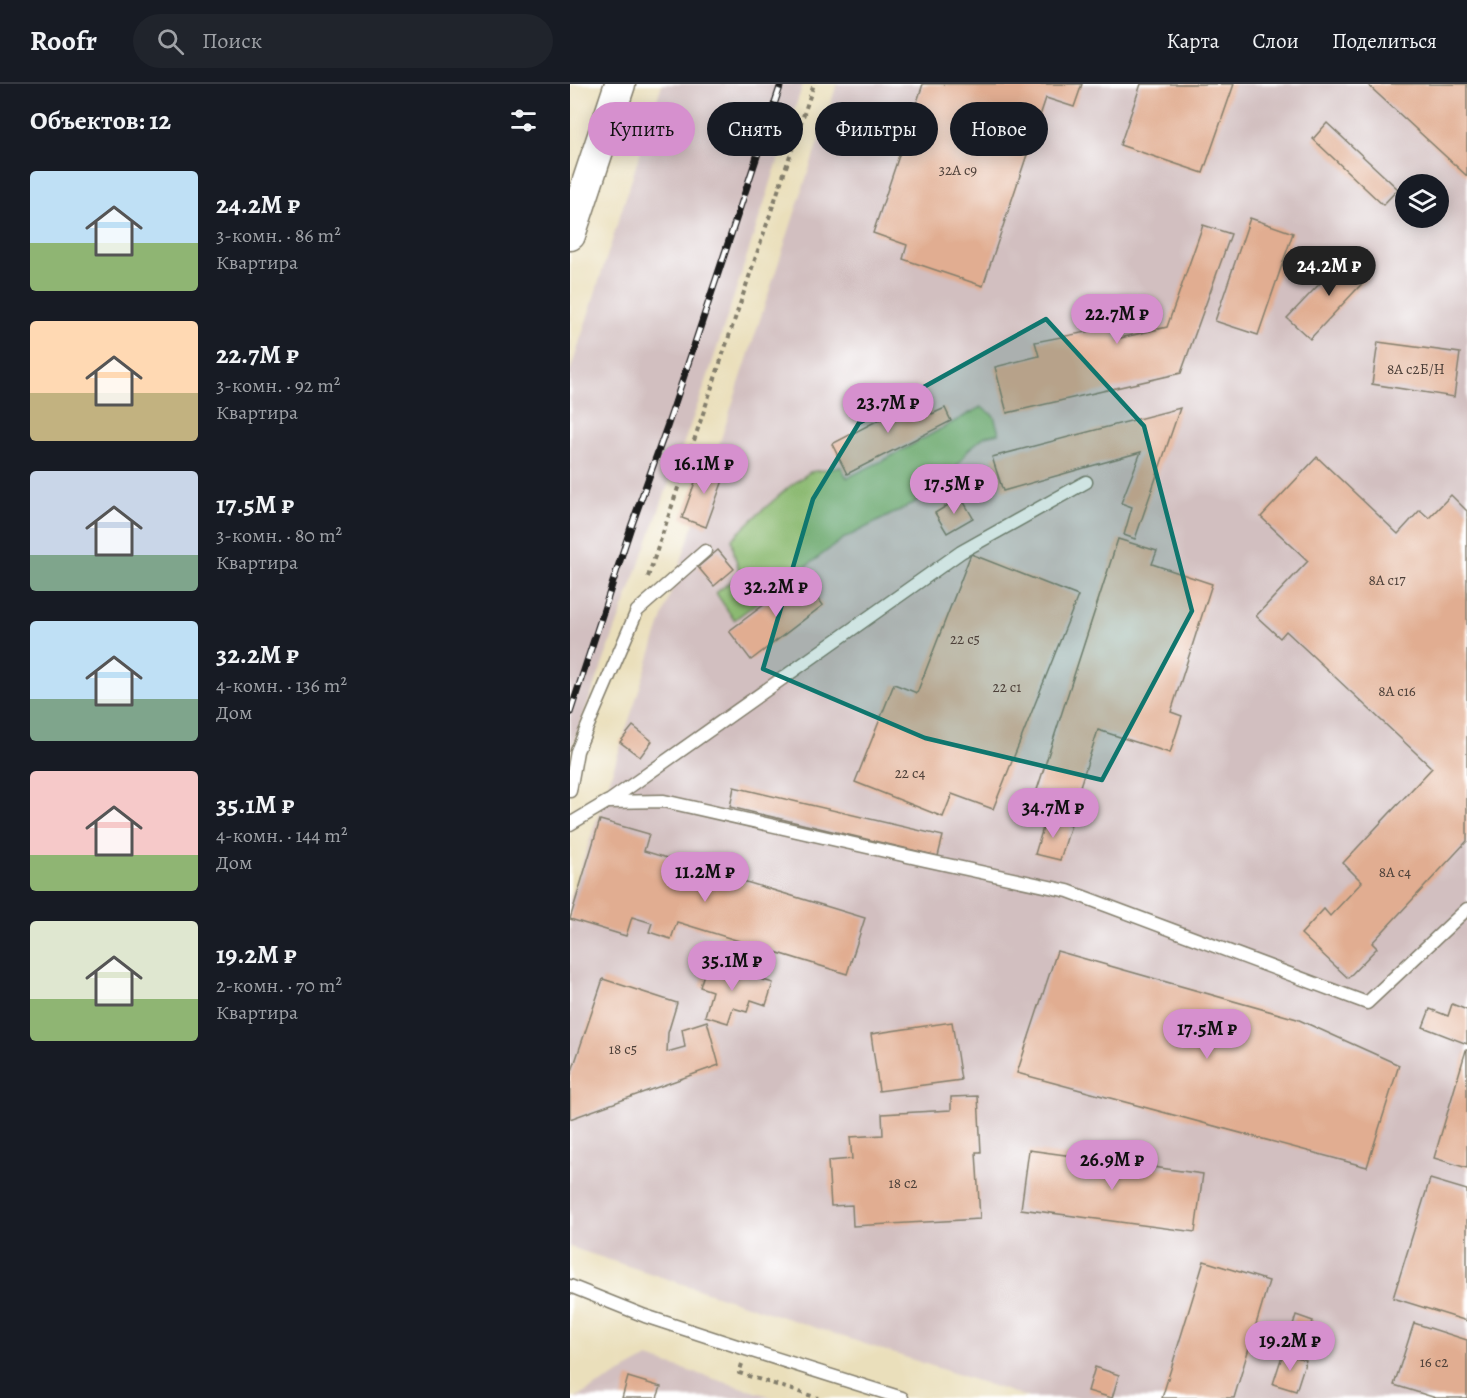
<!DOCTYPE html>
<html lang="ru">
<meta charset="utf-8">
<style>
body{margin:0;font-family:Alegreya,serif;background:#20242c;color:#f1f3f6;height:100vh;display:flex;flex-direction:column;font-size:22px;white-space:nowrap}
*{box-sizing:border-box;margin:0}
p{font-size:20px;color:#9ea1a6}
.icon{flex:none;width:33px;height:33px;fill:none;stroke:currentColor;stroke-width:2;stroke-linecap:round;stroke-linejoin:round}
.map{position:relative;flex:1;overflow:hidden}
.sheet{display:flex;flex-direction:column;background:#171b24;width:570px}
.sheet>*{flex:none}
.top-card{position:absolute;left:18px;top:18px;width:570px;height:54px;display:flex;gap:12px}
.buttons{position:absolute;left:825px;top:90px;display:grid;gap:12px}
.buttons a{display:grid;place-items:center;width:54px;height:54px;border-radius:50%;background:#171b24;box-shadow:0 3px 15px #0003;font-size:30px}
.price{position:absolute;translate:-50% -51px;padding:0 14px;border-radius:21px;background:#d690ce;color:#111;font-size:20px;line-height:39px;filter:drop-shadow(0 2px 3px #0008)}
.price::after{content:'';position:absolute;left:50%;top:36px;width:18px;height:14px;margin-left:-9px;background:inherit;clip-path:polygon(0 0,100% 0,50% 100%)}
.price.current{background:#222;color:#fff}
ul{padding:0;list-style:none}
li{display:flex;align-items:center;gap:18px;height:150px;padding:0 30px}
li span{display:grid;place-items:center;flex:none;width:168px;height:120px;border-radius:6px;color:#555}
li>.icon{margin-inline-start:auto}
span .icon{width:72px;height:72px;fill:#fffc;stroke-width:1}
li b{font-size:26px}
h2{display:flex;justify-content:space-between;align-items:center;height:72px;padding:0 30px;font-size:26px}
.tag{padding:0 21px;border-radius:27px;background:#171b24;box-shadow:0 3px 15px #0003;font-size:21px;line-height:54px}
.tag.current{background:#d690ce;color:#111}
header{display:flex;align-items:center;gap:36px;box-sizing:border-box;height:84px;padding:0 30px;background:#171b24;border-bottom:2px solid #363941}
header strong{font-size:28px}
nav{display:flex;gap:33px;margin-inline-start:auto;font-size:21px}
.search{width:420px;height:54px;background:#20242c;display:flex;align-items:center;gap:15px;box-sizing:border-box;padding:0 21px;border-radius:33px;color:#9ea1a6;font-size:22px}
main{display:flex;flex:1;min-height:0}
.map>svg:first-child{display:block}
.industrial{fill:#d2bfc0;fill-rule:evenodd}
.forest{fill:#8cba72;stroke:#546b47;stroke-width:1.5}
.building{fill:#e1ad91}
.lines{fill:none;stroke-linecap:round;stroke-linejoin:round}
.service-casing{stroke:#837e6c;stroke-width:15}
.tertiary-casing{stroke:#837e6c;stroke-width:33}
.path{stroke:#837e6c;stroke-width:4;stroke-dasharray:4.5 4.5;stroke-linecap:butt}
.service{stroke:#fff;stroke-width:12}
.tertiary{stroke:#fff;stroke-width:30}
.rail-casing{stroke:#1c1c1c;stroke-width:7}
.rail{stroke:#fff;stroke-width:4.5;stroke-dasharray:14;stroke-linecap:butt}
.marked{fill:#0f766e;fill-opacity:0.2;stroke:#0f766e;stroke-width:4.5;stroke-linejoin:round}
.labels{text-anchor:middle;stroke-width:5;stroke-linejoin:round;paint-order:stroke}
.number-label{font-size:15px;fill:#4d4039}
</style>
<header>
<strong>Roofr</strong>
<div class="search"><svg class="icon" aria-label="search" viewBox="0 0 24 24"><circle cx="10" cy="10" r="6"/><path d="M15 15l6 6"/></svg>Поиск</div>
<nav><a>Карта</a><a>Слои</a><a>Поделиться</a></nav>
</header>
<main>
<section class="sheet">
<h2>Объектов: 12<svg class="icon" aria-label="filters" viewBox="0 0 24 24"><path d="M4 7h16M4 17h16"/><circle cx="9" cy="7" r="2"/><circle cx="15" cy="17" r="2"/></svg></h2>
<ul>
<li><span style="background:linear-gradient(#bfe0f5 60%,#8fb573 0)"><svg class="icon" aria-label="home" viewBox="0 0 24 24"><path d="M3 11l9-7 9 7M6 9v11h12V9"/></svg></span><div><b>24.2M ₽</b><p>3-комн. · 86 m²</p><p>Квартира</p></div></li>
<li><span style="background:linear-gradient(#ffd9b3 60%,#c2b280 0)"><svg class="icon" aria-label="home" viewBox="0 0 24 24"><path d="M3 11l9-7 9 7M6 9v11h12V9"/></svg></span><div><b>22.7M ₽</b><p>3-комн. · 92 m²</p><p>Квартира</p></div></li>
<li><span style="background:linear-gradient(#c9d6e8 70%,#7fa58c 0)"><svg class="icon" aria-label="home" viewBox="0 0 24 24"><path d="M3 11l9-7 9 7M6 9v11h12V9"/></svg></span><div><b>17.5M ₽</b><p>3-комн. · 80 m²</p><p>Квартира</p></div></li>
<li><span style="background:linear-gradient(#bfe0f5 65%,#7fa58c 0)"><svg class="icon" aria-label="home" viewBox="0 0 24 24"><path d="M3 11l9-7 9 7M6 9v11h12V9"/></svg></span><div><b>32.2M ₽</b><p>4-комн. · 136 m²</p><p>Дом</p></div></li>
<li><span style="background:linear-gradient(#f6c9c9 70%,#8fb573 0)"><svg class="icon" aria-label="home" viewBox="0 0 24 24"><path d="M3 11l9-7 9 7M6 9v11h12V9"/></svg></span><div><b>35.1M ₽</b><p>4-комн. · 144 m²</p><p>Дом</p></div></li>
<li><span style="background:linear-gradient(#dfe7d0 65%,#8fb573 0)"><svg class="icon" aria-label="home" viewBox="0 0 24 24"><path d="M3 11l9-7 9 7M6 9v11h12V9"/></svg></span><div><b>19.2M ₽</b><p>2-комн. · 70 m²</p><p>Квартира</p></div></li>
</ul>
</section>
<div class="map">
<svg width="897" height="1314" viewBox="0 0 897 1314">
<rect width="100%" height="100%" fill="#fff"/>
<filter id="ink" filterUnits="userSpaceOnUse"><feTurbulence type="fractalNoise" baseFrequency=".0167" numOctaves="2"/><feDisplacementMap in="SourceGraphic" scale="12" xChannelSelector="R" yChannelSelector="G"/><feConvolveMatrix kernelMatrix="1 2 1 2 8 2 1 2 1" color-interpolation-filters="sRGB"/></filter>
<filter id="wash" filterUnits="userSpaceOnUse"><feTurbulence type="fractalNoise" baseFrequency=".008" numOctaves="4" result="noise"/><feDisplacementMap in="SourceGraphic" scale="24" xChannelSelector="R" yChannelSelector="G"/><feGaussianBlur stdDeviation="1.35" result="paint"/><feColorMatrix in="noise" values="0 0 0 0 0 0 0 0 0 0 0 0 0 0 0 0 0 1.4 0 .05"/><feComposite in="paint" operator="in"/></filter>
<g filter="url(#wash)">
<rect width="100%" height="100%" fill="#eadfbb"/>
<!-- industrial -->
<g class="industrial">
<polygon points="92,0 233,0 135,301 0,669 0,288"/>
<path d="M 267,0 L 897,0 L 897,1314 L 459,1314 L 0,1163 L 0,817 ZM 836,100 L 868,100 L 868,134 L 836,134 Z"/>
<polygon points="78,1274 205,1314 5,1314"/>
</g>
<!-- forest -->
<polygon class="forest" points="411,323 424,332 429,349 415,352 398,366 378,395 342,420 273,455 164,536 146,509 170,490 164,469 162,455 187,431 219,403 240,388 271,383 277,394 318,374"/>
<g id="blocks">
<!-- building -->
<g class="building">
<polygon points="353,0 512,0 504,23 476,14 413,202 333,175 337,161 303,149"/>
<polygon points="571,0 664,0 633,89 550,61"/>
<polygon points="797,0 897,0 897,92"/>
<polygon points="757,39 828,105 813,121 743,55"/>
<polygon points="680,134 723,149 688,251 645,237"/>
<polygon points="633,141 661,150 611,289 437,329 425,283 469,272 465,258 542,243 546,255 597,243"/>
<polygon points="778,170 800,191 740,255 717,234"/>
<polygon points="808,258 890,269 884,313 802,300"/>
<polygon points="353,313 362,330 375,324 381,337 277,390 262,360"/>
<polygon points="610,324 565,455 554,451 562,423 551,419 571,368 433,407 422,373"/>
<polygon points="747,373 828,450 850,426 859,434 881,411 897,427 897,757 802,859 807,864 778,894 731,850 754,825 760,832 792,798 773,779 862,684 716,547 710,554 686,532 738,477 691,433"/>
<polygon points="132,379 156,388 136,443 112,434"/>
<polygon points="391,413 403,434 377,449 365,429"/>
<polygon points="548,455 587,467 582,480 642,500 601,628 612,632 600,669 528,646 504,721 466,709"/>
<polygon points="148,466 164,485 144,502 128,483"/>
<polygon points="401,470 508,512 423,725 382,710 373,733 285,698 324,600 347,609"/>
<polygon points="231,493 253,521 181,576 159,547"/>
<polygon points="63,642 82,657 70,673 50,658"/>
<polygon points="164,703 373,752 368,772 160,723"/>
<polygon points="476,734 501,741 490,776 465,770"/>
<polygon points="30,736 79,750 74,767 295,834 277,890 107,838 101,855 79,848 82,839 62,833 56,852 0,835"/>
<polygon points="487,867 727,935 829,981 797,1083 447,989"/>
<polygon points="137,879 203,899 196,921 181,916 177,928 163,924 158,939 135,932 142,907 130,903"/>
<polygon points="33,895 107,919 98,949 97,968 115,963 112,945 137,937 149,981 0,1035 0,993"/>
<polygon points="882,920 897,926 897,960 853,943 860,925 878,932"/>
<polygon points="382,938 391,996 309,1007 301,950"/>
<polygon points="896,966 897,966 897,1084 864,1074"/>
<polygon points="408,1012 411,1068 406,1068 410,1135 283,1142 282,1121 261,1122 258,1077 282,1075 280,1053 313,1051 312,1030 381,1026 381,1013"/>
<polygon points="459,1066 633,1090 625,1148 451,1125"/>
<polygon points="860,1095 897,1106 897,1237 823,1214"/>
<polygon points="634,1177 699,1197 664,1314 592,1314"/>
<polygon points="726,1231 743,1237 734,1265 717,1260"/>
<polygon points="844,1239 897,1256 897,1314 866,1314 824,1301"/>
<polygon points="713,1269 736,1276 726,1307 703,1300"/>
<polygon points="525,1283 549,1291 542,1314 518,1307"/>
<polygon points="58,1293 91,1303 87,1314 52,1314"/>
</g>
</g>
</g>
<g filter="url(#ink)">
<use href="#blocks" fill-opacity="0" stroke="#837e6c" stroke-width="1.5"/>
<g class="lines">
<defs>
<g id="service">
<polyline points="0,707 7,667 67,527 135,467"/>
<polyline points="38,718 391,468 516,398"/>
<polyline points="0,740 37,718 94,717 355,776 498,807 797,919 897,825"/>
<polyline points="0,1202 75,1232 176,1265 332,1314"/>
</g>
<polyline id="tertiary" points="0,151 50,0"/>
</defs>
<!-- service casing -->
<use href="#service" class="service-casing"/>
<!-- tertiary casing -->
<use href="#tertiary" class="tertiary-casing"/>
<!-- path -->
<g class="path">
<polyline points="78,493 244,0"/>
<polyline points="172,1280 169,1289 248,1314"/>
</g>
<!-- service -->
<use href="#service" class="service"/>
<!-- tertiary -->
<use href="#tertiary" class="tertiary"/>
<defs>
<polyline id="rail" points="0,629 61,443 98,340 211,0"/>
</defs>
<!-- rail casing -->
<use href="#rail" class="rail-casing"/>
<!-- rail -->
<use href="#rail" class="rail"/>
</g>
</g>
<!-- marked area -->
<path class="marked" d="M 476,235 L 574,342 L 622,527 L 532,696 L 355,654 L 193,585 L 243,415 L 289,339 Z"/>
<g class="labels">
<!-- number labels -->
<g class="number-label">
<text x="388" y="91">32А с9</text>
<text x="846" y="290">8А с2Б/Н</text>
<text x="817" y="501">8А с17</text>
<text x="395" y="560">22 с5</text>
<text x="437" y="608">22 с1</text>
<text x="827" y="612">8А с16</text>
<text x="340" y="694">22 с4</text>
<text x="825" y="793">8А с4</text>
<text x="53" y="970">18 с5</text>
<text x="333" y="1104">18 с2</text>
<text x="864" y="1283">16 с2</text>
</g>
</g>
</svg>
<div class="buttons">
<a><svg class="icon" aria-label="layers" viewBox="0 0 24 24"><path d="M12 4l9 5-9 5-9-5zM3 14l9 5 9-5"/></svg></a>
</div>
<b class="price current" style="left:759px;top:213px">24.2M ₽</b>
<b class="price" style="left:547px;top:261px">22.7M ₽</b>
<b class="price" style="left:318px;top:350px">23.7M ₽</b>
<b class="price" style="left:134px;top:411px">16.1M ₽</b>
<b class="price" style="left:384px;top:431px">17.5M ₽</b>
<b class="price" style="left:206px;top:534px">32.2M ₽</b>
<b class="price" style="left:483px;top:755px">34.7M ₽</b>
<b class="price" style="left:135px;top:819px">11.2M ₽</b>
<b class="price" style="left:162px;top:908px">35.1M ₽</b>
<b class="price" style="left:637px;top:976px">17.5M ₽</b>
<b class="price" style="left:542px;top:1107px">26.9M ₽</b>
<b class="price" style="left:720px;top:1288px">19.2M ₽</b>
<div class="top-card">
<a class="tag current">Купить</a>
<a class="tag">Снять</a>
<a class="tag">Фильтры</a>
<a class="tag">Новое</a>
</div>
</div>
</main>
